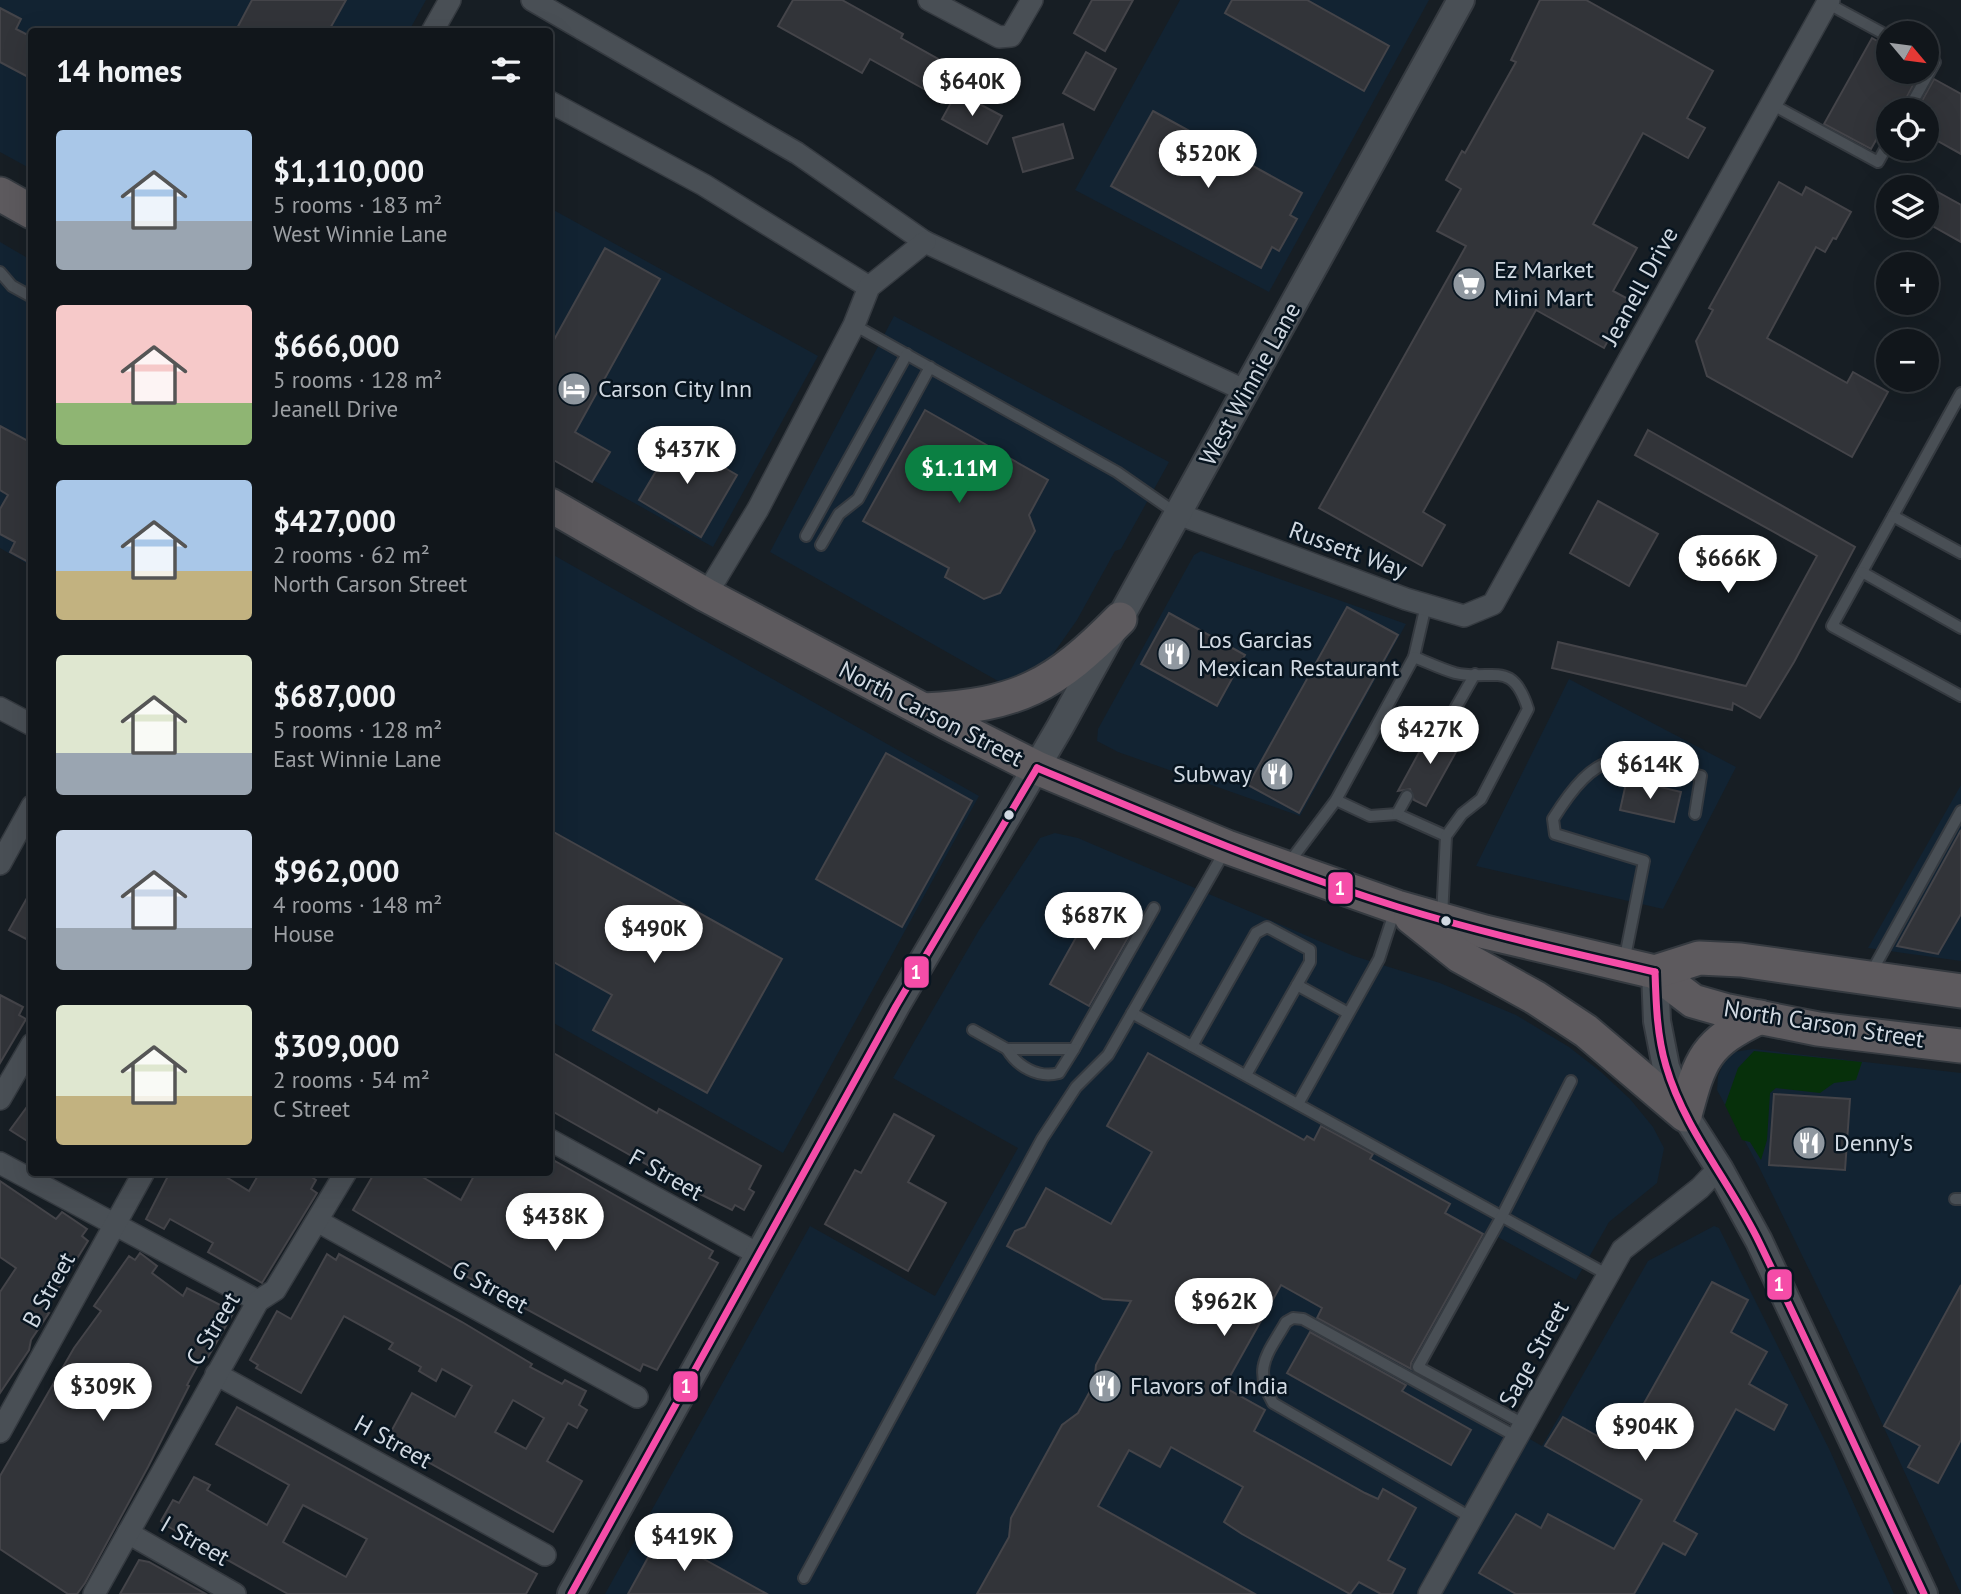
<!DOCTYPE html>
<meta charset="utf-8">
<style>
body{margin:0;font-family:"PT Sans",sans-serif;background:#1e2328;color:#f1f3f6;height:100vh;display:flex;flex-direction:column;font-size:26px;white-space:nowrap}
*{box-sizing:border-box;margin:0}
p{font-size:23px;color:#9c9fa3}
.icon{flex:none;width:38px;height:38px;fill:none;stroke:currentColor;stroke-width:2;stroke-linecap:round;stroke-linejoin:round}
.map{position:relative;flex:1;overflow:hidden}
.side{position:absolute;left:28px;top:28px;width:525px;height:1148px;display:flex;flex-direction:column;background:#11161b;border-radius:7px;box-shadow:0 7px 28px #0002,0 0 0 2px #30353a}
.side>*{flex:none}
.needle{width:46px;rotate:119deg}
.controls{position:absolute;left:1876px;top:21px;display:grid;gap:14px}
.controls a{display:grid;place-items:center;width:63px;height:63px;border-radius:50%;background:#11161b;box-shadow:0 7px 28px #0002,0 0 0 2px #30353a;font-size:35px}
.price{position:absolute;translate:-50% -60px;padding:0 16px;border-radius:24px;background:#fff;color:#222;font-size:23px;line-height:46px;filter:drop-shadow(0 2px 4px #0008)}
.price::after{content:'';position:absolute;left:50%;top:42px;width:21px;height:16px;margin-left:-10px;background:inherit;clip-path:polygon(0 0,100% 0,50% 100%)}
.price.on{background:#0b8043;color:#fff}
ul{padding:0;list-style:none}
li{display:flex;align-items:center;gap:21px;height:175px;padding:0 28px}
li span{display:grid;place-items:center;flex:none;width:196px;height:140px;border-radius:7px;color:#555}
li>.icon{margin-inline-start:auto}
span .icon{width:84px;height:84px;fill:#fffc;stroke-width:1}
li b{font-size:30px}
h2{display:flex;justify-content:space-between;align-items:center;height:84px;padding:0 28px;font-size:30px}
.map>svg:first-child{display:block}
.built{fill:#122332}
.green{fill:#07300b}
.building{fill:#323439;stroke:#444449;stroke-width:2;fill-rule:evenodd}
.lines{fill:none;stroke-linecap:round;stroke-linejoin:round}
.service-casing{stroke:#353a40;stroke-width:14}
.minor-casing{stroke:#353a40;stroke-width:24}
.tertiary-casing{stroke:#353a40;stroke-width:30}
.primary-casing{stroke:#353a40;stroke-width:37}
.service{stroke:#494f55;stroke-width:10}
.minor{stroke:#494f55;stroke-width:21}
.tertiary{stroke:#494f55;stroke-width:26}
.primary{stroke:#5d5a5e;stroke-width:33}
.bus-1-casing{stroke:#081520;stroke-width:12}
.bus-1{stroke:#f54da8;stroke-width:7}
.bus-dot{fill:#d1d9e2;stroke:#081520;stroke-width:2.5}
.labels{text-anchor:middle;stroke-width:5;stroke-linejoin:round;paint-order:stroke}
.poi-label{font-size:24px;fill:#d1d9e2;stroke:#081520;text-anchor:start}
.street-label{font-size:24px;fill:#d1d9e2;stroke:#081520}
.line-badge{stroke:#081520;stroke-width:2.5}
.badge-label{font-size:19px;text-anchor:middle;font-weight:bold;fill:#fff}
</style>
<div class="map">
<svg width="1961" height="1594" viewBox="0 0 1961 1594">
<rect width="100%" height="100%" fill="#171e24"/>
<!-- built -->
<g class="built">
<polygon points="0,0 426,0 409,31 32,32 31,169 0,152"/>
<polygon points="1180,0 1429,0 1269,292 1075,190"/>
<polygon points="550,208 818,356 713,547 550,456"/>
<polygon points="0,242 31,260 31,566 0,548"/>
<polygon points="894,316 1169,462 1121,549 1115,551 1077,620 1051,657 1034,673 1009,682 998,681 770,552"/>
<polygon points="1201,551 1406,624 1300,816 1118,752 1097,741 1098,729 1194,555"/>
<polygon points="550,553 979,796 783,1153 550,1021"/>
<polygon points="1569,679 1736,767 1663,909 1476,866"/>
<polygon points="1961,785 1961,961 1868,948"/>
<polygon points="1055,833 1078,838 1354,956 1440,983 1516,1015 1569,1047 1601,1072 1630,1099 1653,1127 1664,1148 1657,1183 1609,1222 1576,1280 1496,1236 1418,1375 1542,1446 1648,1261 1714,1226 1719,1228 1831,1453 1894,1594 605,1594 810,1226 935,1296 1018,1148 893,1078 979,930 1040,838"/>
<polygon points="1753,1049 1961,1073 1961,1594 1841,1335 1759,1167 1717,1090 1718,1076 1725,1060 1734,1052"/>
</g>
<!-- green -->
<polygon class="green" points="1754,1051 1862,1062 1856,1080 1834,1083 1820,1093 1776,1088 1770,1093 1767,1140 1761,1160 1750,1142 1742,1140 1725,1105 1738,1068"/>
<!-- building -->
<g class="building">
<polygon points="252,0 346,0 328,32 235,32"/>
<polygon points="793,0 842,0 903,34 901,38 956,69 940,98 870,59 862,73 778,26"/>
<polygon points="1092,0 1133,0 1105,51 1074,33"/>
<polygon points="1232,0 1307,0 1389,46 1364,91 1225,13"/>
<polygon points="1540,0 1586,0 1713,71 1687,118 1705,128 1688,158 1643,133 1593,224 1637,248 1613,291 1630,300 1604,348 1536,310 1423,512 1445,525 1422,566 1319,508 1466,246 1437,231 1461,189 1446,180 1462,151 1465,153 1516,62 1511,60"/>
<polygon points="0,8 21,19 16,29 32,37 32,79 0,62"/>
<polygon points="1872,38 1888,47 1888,72 1920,72 1900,110 1888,110 1888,119 1871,149 1824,124"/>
<polygon points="1086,52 1116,69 1094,110 1063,93"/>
<polygon points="1934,79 1961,94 1961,154 1927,135 1927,110 1917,110"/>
<polygon points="957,92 1002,116 987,144 942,119"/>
<polygon points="1153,111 1302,193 1290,215 1297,219 1279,251 1272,247 1261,268 1111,186"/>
<polygon points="1063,124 1073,158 1023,172 1013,138"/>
<polygon points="1779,182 1802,195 1806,187 1851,212 1836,239 1833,238 1825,252 1816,247 1767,338 1847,383 1853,372 1888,392 1852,457 1707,376 1696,341 1713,310 1709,308"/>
<polygon points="1927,186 1961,205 1961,242 1927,223"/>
<polygon points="605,248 660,279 575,432 610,452 592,482 550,458 550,347"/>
<polygon points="925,410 1048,480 1029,515 1035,531 1000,593 984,599 945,577 949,568 863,521"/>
<polygon points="0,426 32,443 32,564 10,552 15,542 0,534 0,509 8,495 0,490"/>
<polygon points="1648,430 1855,547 1794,662 1760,718 1733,703 1732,710 1552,668 1558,642 1746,686 1817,556 1635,455"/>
<polygon points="667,434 737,475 701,537 639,500 662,461 654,456"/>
<polygon points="1598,501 1658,534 1629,586 1570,553"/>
<polygon points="1347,607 1398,635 1299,813 1248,785"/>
<polygon points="1169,613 1245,655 1217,706 1141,664"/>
<polygon points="1434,725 1440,737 1450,734 1462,741 1426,806 1414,800 1410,789 1398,791"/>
<polygon points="886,753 972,801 902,927 816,879"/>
<polygon points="1627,779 1681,792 1674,822 1620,810"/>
<polygon points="550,830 782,959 707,1093 593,1030 612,995 550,960"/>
<polygon points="1961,830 1961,914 1938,954 1897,946"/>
<polygon points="32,889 32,942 9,930"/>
<polygon points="1098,898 1138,920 1089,1006 1050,984"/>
<polygon points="0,995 23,1007 19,1015 26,1019 0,1063"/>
<polygon points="550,1051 657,1113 659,1109 761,1166 749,1189 754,1192 744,1210 735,1205 732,1210 694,1191 550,1110"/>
<polygon points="1148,1053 1304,1140 1307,1136 1314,1140 1321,1126 1373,1154 1370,1159 1450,1204 1445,1213 1483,1234 1411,1363 1411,1369 1317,1318 1322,1308 1281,1285 1224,1387 1265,1410 1254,1431 1365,1493 1378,1499 1383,1489 1416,1508 1388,1560 1405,1569 1392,1594 1381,1594 1359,1582 1350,1594 1242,1534 1224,1522 1243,1487 1171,1447 1160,1467 1129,1450 1098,1506 1255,1594 977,1594 1009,1537 1011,1518 1062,1425 1078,1413 1094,1384 1096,1365 1131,1301 1103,1299 1007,1246 1015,1231 1025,1227 1046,1188 1111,1224 1152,1152 1107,1126"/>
<polygon points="1774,1094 1850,1099 1845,1170 1769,1165"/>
<polygon points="32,1100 32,1144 10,1130"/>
<polygon points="894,1114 934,1136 908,1182 946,1203 908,1271 825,1224 855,1170 861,1173"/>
<polygon points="555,1161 713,1251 709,1258 718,1263 657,1370 643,1364 640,1371 460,1273 353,1210 375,1172 414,1172 461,1200 476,1172 550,1172"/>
<polygon points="170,1172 218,1172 249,1191 260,1172 304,1172 316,1180 311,1189 317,1193 262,1283 208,1252 213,1243 170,1219 164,1229 146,1219"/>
<polygon points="0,1181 56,1219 62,1212 87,1229 82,1236 88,1241 50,1302 46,1312 49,1313 31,1340 29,1350 0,1393 0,1292 16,1268 0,1257"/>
<polygon points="140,1253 157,1266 152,1273 183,1296 187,1288 234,1312 208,1357 204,1354 187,1385 189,1386 148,1467 85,1583 77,1594 68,1594 0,1549 0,1476 74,1348 101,1311 94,1306 129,1256 135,1260"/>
<path d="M 327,1254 L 336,1260 L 339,1254 L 462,1322 L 532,1364 L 530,1367 L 562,1384 L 565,1380 L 586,1391 L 579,1405 L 587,1410 L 577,1428 L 568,1423 L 547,1461 L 582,1481 L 553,1532 L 387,1439 L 412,1393 L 455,1417 L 472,1386 L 442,1369 L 436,1381 L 419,1371 L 421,1367 L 389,1349 L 393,1343 L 344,1316 L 301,1393 L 256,1368 L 258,1365 L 250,1360 L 277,1311 L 291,1319 ZM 513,1400 L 544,1418 L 526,1449 L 495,1432 Z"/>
<polygon points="1712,1282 1748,1300 1731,1332 1767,1352 1749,1384 1787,1405 1774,1430 1736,1409 1674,1521 1697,1534 1685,1555 1663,1543 1634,1594 1516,1594 1479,1573 1516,1514 1541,1528 1548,1514 1614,1549 1642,1500 1545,1446 1563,1417 1619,1448"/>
<polygon points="1961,1285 1961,1440 1938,1483 1908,1467 1920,1446 1884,1426"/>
<polygon points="1310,1332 1406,1385 1402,1391 1471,1430 1451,1465 1287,1373"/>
<path d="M 237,1407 L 537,1574 L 526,1594 L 288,1594 L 167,1526 L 161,1521 L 173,1500 L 179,1503 L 194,1477 L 210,1485 L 207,1490 L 267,1525 L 289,1485 L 216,1444 ZM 303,1505 L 367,1539 L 346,1577 L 283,1542 Z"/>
<polygon points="655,1532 767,1594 628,1594 650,1554 648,1545"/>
<polygon points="139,1560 149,1562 206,1594 120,1594"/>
</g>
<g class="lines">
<defs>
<g id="service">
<polyline points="1827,3 1888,36"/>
<polyline points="1771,104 1878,162 1888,144"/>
<polyline points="1908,110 1935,62 1927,57"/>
<polyline points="0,272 12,286 32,297"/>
<polyline points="854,325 1117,472 1176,513"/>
<polyline points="1961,393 1832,626 1961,696"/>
<polyline points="1893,516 1961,553"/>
<polyline points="806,536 907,354"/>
<polyline points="821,545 839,514 858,499 930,367"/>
<polyline points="1862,572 1961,628"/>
<polyline points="1414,657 1426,605"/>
<polyline points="1443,730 1475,674"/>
<polyline points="1336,800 1370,816 1397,814 1446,836"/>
<polyline points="1397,814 1407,796"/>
<path d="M 1288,864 L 1336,800 L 1414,657 C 1427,662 1441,669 1455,673 C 1492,682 1512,658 1528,709 L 1481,799 L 1462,814 L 1446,836 L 1442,917"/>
<path d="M 1624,962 L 1644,861 L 1555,834 L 1553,819 C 1601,742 1622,755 1701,776 L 1695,814"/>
<polyline points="1871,973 1961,811"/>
<polyline points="1297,985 1348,1013"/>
<polyline points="1132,1013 1608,1275"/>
<polyline points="973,1030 1007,1049 1074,1049 1154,908"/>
<polyline points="1192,1046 1256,933 1267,927 1310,950 1310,962 1246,1075"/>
<path d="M 1007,1049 C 1017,1066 1038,1079 1059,1073 L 1074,1049"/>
<polyline points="1298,1104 1379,959 1395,910"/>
<polyline points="1955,1199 1961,1199"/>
<polyline points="1524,1424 1418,1367 1502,1216 1571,1081"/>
<path d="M 1472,1518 L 1273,1403 C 1252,1367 1268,1354 1286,1322 L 1293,1318 L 1303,1319 L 1517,1437"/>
<polyline points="804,1578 1042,1139 1076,1087 1108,1055 1226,849"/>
</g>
<g id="minor">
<polyline points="532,0 797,153 925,242 1246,391"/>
<polyline points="929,0 999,37 1011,36 1032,0"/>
<polyline points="432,32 450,0"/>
<polyline points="550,102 704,185 869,287"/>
<polyline points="1178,514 1406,599 1464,616 1493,604 1829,0"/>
<polyline points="706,595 758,509 854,325 869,287 925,242"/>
<polyline points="0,708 32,725"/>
<polyline points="0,864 32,806"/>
<polyline points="0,1099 32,1044"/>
<polyline points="550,1140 758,1254"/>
<polyline points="0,1163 258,1301"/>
<polyline points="319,1222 637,1397"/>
<polyline points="216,1374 545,1555"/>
<polyline points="0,1432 144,1172"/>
<polyline points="128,1533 235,1594"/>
<polyline points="94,1594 258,1301 275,1290 346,1172"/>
<polyline points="1429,1594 1622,1250 1700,1188 1719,1168"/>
</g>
<g id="tertiary">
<polyline points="1655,972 1657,1021 1666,1067 1685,1115 1719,1168 1759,1241 1924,1594"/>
<polyline points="571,1594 896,1006 1060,727 1461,0"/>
</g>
<g id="primary">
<polyline points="0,194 32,212"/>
<polyline points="550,505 706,595 948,723 1037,768 1227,847 1397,907 1485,932 1655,972 1693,1001 1728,1011 1818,1029 1961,1046"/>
<path d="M 924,710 C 1019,705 1054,686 1120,619"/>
<path d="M 1411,917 L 1460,956 L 1536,998 L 1586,1031 L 1685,1115 C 1700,1059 1705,1043 1760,1017"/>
<polyline points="1655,972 1699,958 1741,960 1961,991"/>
</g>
</defs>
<!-- service casing -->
<use href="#service" class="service-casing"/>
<!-- minor casing -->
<use href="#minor" class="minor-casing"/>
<!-- tertiary casing -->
<use href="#tertiary" class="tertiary-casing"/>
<!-- primary casing -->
<use href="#primary" class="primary-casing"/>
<!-- service -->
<use href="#service" class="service"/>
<!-- minor -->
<use href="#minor" class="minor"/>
<!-- tertiary -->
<use href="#tertiary" class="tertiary"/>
<!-- primary -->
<use href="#primary" class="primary"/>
<defs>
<g id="bus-1">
<path d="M 1037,768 C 1156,818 1275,869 1398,907 C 1482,933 1569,952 1655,972"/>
<path d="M 1655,972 C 1656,1004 1657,1036 1666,1066 C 1684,1129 1732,1185 1760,1244 C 1816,1360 1869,1477 1924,1594"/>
<polyline points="571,1594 896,1006 1037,768"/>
</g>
</defs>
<!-- bus-1 casing -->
<use href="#bus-1" class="bus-1-casing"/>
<!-- bus-1 -->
<use href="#bus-1" class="bus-1"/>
</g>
<!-- icons -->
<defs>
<symbol id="supermarket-disc" viewBox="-11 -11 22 22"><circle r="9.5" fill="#9098a0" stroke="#081520"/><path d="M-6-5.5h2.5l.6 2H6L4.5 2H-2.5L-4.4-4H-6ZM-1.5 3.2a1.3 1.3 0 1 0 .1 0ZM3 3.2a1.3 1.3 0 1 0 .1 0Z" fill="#fff"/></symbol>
<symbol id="hotel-disc" viewBox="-11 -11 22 22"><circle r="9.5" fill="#9098a0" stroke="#081520"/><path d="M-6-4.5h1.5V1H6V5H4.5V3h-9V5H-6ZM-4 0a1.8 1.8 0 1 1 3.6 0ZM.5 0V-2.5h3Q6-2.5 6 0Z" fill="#fff"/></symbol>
<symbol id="restaurant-disc" viewBox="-11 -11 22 22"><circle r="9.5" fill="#9098a0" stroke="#081520"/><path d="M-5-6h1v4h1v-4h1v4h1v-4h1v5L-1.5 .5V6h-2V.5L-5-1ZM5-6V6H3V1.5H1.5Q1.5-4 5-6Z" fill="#fff"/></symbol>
</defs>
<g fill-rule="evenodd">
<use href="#supermarket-disc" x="1450" y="265" width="38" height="38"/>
<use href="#hotel-disc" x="555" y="370" width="38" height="38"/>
<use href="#restaurant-disc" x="1155" y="635" width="38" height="38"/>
<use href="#restaurant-disc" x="1258" y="755" width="38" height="38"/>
<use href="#restaurant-disc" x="1790" y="1124" width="38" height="38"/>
<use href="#restaurant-disc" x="1086" y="1367" width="38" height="38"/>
</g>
<!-- markers -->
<g class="bus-dot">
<circle cx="1009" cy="815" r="6"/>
<circle cx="1446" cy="921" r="6"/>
</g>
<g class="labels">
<!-- poi labels -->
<g class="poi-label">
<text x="1494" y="278">Ez Market<tspan x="1494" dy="28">Mini Mart</tspan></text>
<text x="598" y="397">Carson City Inn</text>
<text x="1198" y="648">Los Garcias<tspan x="1198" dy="28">Mexican Restaurant</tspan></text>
<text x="1252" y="782" text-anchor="end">Subway</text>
<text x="1834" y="1151">Denny's</text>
<text x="1130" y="1394">Flavors of India</text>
</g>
<!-- street labels -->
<g class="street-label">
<text transform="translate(1640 286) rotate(-61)" y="8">Jeanell Drive</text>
<text transform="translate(1250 384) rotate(-61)" y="8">West Winnie Lane</text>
<text transform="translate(1348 550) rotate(20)" y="8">Russett Way</text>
<text transform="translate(931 714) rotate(27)" y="8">North Carson Street</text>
<text transform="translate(1824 1024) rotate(9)" y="8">North Carson Street</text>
<text transform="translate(666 1175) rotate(29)" y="8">F Street</text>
<text transform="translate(490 1287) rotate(29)" y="8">G Street</text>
<text transform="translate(49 1290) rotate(-61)" y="8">B Street</text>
<text transform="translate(213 1329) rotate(-59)" y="8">C Street</text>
<text transform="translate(1534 1354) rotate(-61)" y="8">Sage Street</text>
<text transform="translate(393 1442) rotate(29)" y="8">H Street</text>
<text transform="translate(195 1541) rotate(30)" y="8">I Street</text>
</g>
</g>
<g class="line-badge">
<rect x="1327" y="871" width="27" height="34" rx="7" fill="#f54da8"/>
<rect x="903" y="955" width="27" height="34" rx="7" fill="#f54da8"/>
<rect x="1766" y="1268" width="27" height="33" rx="7" fill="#f54da8"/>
<rect x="672" y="1370" width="27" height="33" rx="7" fill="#f54da8"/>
</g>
<g class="badge-label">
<text x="1340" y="895">1</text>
<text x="916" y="979">1</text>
<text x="1779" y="1291">1</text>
<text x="686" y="1393">1</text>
</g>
</svg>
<div class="controls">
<a><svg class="needle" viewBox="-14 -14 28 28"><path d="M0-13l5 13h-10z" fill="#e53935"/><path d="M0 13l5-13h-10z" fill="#9c9fa3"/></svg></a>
<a><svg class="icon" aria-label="locate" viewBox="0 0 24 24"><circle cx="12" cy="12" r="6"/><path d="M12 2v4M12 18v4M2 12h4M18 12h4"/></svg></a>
<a><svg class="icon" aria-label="layers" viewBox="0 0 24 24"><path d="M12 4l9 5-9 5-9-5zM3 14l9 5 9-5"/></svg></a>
<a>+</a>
<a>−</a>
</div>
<b class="price" style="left:972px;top:118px">$640K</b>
<b class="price" style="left:1208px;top:190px">$520K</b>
<b class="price" style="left:687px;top:486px">$437K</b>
<b class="price on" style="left:959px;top:505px">$1.11M</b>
<b class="price" style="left:1728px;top:595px">$666K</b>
<b class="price" style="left:1430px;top:766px">$427K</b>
<b class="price" style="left:1650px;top:801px">$614K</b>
<b class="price" style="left:1094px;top:952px">$687K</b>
<b class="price" style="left:654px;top:965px">$490K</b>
<b class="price" style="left:555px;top:1253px">$438K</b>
<b class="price" style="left:1224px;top:1338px">$962K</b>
<b class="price" style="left:103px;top:1423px">$309K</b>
<b class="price" style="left:1645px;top:1463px">$904K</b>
<b class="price" style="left:684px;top:1573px">$419K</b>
<section class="side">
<h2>14 homes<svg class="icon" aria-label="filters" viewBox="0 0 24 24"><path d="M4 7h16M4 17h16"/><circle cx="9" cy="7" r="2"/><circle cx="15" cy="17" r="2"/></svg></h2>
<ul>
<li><span style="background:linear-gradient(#a9c7e8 65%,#9aa5b1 0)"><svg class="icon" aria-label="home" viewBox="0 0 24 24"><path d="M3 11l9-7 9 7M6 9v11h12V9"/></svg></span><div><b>$1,110,000</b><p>5 rooms · 183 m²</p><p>West Winnie Lane</p></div></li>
<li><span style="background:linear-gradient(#f6c9c9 70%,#8fb573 0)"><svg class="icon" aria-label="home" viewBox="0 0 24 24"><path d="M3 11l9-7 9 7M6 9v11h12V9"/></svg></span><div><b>$666,000</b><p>5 rooms · 128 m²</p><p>Jeanell Drive</p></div></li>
<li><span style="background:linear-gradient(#a9c7e8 65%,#c2b280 0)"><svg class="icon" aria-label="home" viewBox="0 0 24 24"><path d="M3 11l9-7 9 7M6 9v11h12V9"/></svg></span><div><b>$427,000</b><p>2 rooms · 62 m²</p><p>North Carson Street</p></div></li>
<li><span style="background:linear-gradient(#dfe7d0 70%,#9aa5b1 0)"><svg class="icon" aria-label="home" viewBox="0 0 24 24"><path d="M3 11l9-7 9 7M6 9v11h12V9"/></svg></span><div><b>$687,000</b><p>5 rooms · 128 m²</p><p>East Winnie Lane</p></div></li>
<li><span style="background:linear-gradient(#c9d6e8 70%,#9aa5b1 0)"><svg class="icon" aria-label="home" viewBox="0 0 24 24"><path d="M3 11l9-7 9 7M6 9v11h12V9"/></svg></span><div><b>$962,000</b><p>4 rooms · 148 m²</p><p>House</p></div></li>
<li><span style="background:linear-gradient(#dfe7d0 65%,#c2b280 0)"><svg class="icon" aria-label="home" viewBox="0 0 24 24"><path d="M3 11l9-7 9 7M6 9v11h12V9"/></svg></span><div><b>$309,000</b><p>2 rooms · 54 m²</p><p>C Street</p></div></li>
</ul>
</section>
</div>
